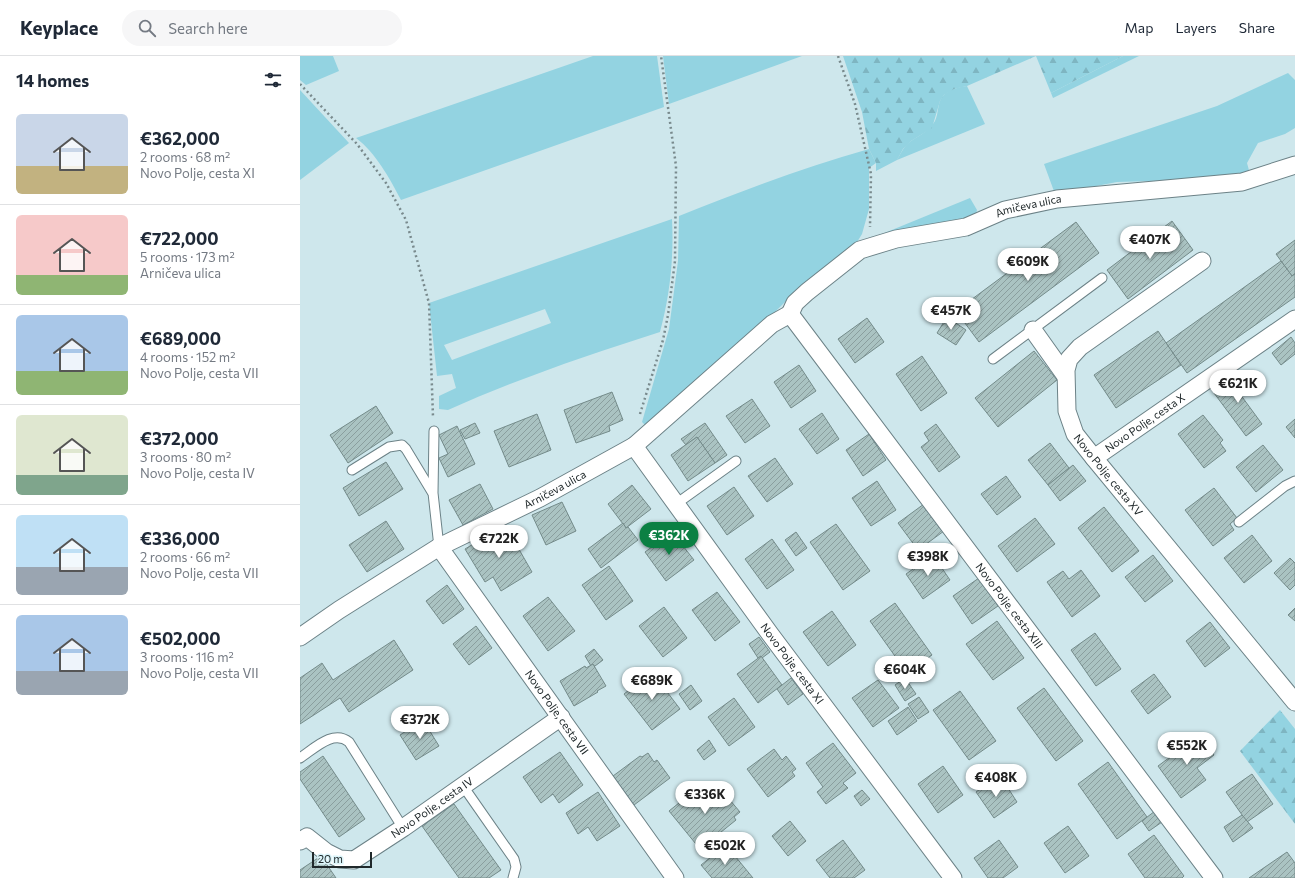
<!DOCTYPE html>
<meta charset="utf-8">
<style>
body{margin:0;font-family:Commissioner,sans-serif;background:#f6f6f7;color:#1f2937;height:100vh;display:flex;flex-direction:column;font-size:15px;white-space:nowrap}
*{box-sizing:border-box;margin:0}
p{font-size:13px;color:#747a83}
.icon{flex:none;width:22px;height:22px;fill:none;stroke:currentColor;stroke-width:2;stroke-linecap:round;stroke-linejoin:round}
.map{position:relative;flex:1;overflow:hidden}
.sheet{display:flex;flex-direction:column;background:#fff;width:300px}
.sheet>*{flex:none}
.scale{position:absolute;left:12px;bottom:10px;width:60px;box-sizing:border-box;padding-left:4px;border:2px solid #20292b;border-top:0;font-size:11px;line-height:14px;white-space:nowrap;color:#20292b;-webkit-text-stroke:3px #dbf4f9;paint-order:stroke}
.price{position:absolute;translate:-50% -34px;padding:0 9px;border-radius:14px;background:#fff;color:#222;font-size:13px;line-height:26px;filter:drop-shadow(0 1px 2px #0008)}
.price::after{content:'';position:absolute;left:50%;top:24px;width:12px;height:9px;margin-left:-6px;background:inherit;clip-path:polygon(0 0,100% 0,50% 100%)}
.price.active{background:#0b8043;color:#fff}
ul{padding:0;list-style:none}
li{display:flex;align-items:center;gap:12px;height:100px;padding:0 16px}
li+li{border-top:1px solid #e0e1e3}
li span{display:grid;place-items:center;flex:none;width:112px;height:80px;border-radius:6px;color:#555}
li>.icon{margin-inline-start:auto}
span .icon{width:48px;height:48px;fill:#fffc;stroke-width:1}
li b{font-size:17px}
h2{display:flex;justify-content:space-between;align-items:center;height:48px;padding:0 16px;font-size:17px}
header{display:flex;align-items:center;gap:24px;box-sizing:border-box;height:56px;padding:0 20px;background:#fff;border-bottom:1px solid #e0e1e3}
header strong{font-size:19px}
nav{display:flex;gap:22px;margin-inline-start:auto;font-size:14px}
.search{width:280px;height:36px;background:#f6f6f7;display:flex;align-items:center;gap:10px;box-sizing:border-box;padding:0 14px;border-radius:22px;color:#747a83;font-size:15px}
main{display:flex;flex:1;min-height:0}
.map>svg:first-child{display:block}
.green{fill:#93d3e1;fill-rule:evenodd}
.forest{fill:url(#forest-firs)}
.building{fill:url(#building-hatch);stroke:#748b8a}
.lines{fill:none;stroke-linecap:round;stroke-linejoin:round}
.service-casing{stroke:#6c8287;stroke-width:11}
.minor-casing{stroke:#6c8287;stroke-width:19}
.path{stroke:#798a8d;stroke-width:2.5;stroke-dasharray:2 3;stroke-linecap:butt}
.service{stroke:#fff;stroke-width:9}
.minor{stroke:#fff;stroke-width:17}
.labels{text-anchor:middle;stroke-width:3.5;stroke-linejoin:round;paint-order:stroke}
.street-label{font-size:11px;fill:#20292b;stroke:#dbf4f9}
</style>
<header>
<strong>Keyplace</strong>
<div class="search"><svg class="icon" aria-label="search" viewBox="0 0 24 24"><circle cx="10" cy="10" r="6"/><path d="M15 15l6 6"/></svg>Search here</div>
<nav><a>Map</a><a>Layers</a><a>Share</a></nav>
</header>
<main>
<section class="sheet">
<h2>14 homes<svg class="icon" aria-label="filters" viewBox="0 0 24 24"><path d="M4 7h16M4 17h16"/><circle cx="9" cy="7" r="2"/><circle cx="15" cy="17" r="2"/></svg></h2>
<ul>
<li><span style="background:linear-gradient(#c9d6e8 65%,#c2b280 0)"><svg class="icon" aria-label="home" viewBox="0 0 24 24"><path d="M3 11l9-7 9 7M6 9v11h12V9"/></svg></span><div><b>€362,000</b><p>2 rooms · 68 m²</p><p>Novo Polje, cesta XI</p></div></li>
<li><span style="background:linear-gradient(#f6c9c9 75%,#8fb573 0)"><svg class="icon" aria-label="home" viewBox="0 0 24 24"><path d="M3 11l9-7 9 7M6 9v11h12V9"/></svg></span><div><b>€722,000</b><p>5 rooms · 173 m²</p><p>Arničeva ulica</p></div></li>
<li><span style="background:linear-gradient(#a9c7e8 70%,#8fb573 0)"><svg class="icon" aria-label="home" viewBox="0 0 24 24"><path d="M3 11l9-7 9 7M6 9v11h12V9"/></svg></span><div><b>€689,000</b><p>4 rooms · 152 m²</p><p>Novo Polje, cesta VII</p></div></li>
<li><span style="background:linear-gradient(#dfe7d0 75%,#7fa58c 0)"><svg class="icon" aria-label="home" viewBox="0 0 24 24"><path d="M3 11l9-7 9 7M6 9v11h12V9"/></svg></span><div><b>€372,000</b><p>3 rooms · 80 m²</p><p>Novo Polje, cesta IV</p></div></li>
<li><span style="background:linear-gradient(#bfe0f5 65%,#9aa5b1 0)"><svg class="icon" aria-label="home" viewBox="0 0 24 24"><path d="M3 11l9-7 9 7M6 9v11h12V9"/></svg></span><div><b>€336,000</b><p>2 rooms · 66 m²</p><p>Novo Polje, cesta VII</p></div></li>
<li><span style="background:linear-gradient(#a9c7e8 70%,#9aa5b1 0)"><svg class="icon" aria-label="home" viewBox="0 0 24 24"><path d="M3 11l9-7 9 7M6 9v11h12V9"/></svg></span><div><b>€502,000</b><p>3 rooms · 116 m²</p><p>Novo Polje, cesta VII</p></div></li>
</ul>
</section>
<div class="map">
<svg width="995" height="822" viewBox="0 0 995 822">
<defs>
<pattern id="forest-firs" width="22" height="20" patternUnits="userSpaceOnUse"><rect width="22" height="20" fill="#93d3e1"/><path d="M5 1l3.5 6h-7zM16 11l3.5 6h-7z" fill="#7eb5c1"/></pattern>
<pattern id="building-hatch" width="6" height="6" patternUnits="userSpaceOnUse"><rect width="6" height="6" fill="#aac3c2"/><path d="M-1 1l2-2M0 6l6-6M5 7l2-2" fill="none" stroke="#8a9e9e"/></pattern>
</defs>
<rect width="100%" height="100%" fill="#cee7ec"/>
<!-- green -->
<g class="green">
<polygon points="0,0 33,0 39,15 6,29 0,24"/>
<path d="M 293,0 L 357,0 L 364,51 L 101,144 C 90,123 76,97 56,82 Z"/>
<polygon points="363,0 502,0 369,48"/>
<polygon points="823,0 839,0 753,42 751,37"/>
<polygon points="988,17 995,24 995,72 985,78 958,87 947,107 950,118 884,124 817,126 755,138 744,108 917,50"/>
<path d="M 667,30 L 685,68 L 597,104 C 601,97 604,90 611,85 C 620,79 629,75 635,65 C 639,57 637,45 644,39 C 650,33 659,31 667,30 Z"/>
<polygon points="0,34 49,87 0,124"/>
<path d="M 569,93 L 576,107 L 569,112 L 569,153 L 562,178 L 554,191 L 493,238 L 466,265 L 346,370 L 342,366 L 369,273 L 378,205 L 379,160 C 442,135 504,111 569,93 Z"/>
<polygon points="670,142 677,154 675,163 582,181 582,178"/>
<path d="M 372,163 C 374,201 370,239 360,276 C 288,299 217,323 148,354 L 139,353 L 139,340 L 156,332 L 152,318 L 137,320 L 129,247 ZM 245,253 L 251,267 L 152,304 L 144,289 Z"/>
</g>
<!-- forest -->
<g class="forest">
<polygon points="543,0 823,0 751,37 736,0 667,30 654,33 644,39 640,45 632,72 611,85 603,93 597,104 576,115 576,107 569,93 562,56"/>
<polygon points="980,654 995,673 995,768 940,695"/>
</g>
<!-- building -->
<g class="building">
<polygon points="872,165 893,194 828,243 807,214"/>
<polygon points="776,166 799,197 679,286 656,255"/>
<polygon points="995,184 995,218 992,220 976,198"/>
<polygon points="981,205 992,220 995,218 995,241 887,317 866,287"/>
<polygon points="647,261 666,274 656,289 637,277"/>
<polygon points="567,262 584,286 555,307 538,283"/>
<polygon points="858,275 881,309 816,352 794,319"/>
<polygon points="991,281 995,287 995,298 981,309 972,297"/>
<polygon points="734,295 757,324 698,371 675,342"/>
<polygon points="622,300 647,337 621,355 596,318"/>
<polygon points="499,309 516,335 491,352 474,326"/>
<polygon points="941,317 950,330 940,338 962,368 946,380 914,337"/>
<polygon points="312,336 323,364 309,370 310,375 276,387 264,354"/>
<polygon points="452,343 470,370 445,387 426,360"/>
<polygon points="76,350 93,377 48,407 30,379"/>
<polygon points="522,357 539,383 517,398 499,373"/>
<polygon points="237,358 251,394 209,411 194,375"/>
<polygon points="903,359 923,384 920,387 926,395 904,412 878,378"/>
<polygon points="995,363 995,382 986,371"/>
<polygon points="175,367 180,377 165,383 160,374"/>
<polygon points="405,367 427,399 415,407 397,381 386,389 381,383"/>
<polygon points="636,368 660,401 639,416 621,391 629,385 624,377"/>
<polygon points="157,370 175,408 148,421 139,402 148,398 139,379"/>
<polygon points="569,378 586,404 563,420 546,394"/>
<polygon points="397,381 415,407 388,425 371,399"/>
<polygon points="750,387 769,412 748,429 728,404"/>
<polygon points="963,389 983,414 956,436 936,411"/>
<polygon points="475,402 493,428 467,446 448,420"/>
<polygon points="86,406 103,433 59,460 43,432"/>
<polygon points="773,409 786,425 760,445 748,429"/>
<polygon points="706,420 721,441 697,459 681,438"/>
<polygon points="577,425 596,454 571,470 552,442"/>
<polygon points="180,428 193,453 163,469 149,444"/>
<polygon points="332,429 351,453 326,472 308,448"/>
<polygon points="434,431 454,460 427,479 407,450"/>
<polygon points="914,432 937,462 930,468 934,474 913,490 885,454"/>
<polygon points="262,446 276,475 246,489 232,459"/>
<polygon points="624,448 644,475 618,494 598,467"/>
<polygon points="804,451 839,495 812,516 778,472"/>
<polygon points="735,462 755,488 717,516 698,490"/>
<polygon points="86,465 104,493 67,516 49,489"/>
<polygon points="323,467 326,472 328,471 338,484 301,512 288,493"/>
<polygon points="536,468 570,515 543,534 510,486"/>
<polygon points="205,469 232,516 201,535 193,521 185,526 165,493"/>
<polygon points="372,476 394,504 366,525 345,496"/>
<polygon points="496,476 507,492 496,500 485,484"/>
<polygon points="952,479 972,505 944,527 924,502"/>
<polygon points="472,483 494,514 467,533 445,503"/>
<polygon points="633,499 650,524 623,543 606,518"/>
<polygon points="853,499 873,525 845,546 825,521"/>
<polygon points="990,502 995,507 995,529 990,534 974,517"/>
<polygon points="309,510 333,545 306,564 282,529"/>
<polygon points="781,514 800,540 772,561 747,526 763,515 769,523"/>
<polygon points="679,522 698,550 672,568 653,540"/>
<polygon points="147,529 164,553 143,568 126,545"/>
<polygon points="417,536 440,566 415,585 392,554"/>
<polygon points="248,541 275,575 248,595 223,560"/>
<polygon points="595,547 632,599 607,617 570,565"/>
<polygon points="364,551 387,582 363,601 339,570"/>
<polygon points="995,552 995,565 988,559"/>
<polygon points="532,555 556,589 528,610 503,576"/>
<polygon points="697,565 724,602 693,624 666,588"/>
<polygon points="910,566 930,592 905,611 886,585"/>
<polygon points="176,570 192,592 169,609 153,588"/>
<polygon points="795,577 821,613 796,630 771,594"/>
<polygon points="459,581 470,596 462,602 461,600 458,602 449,588"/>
<polygon points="94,584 113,614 49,656 40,642 0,668 0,622 22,607 33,624"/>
<polygon points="294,593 303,604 295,610 291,610 285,600"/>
<polygon points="461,600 482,629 458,647 437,618"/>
<polygon points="293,608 306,630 297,635 298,636 274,650 260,625 285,610 286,612"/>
<polygon points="352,616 380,653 352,674 324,638"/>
<polygon points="854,618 871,641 848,658 831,635"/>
<polygon points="491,622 503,638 488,649 477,633"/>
<polygon points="605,622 616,638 605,645 595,629"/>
<polygon points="578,624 599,652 573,671 552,642"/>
<polygon points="391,629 402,645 390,654 379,638"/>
<polygon points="744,632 783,685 756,705 717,652"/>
<polygon points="660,635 696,685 669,704 633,654"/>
<polygon points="619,641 629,656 618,663 608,648"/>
<polygon points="434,642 455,671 429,690 408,661"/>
<polygon points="608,651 617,665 597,679 588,665"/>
<polygon points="123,664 139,690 116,704 100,679"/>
<polygon points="900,679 914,699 897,712 906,724 881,742 858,710"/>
<polygon points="409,684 416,695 404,704 397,694"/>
<polygon points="533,687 556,717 543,727 548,732 526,748 517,736 523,731 506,707"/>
<polygon points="474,693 482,704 486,700 496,713 492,716 495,720 468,741 447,713"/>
<polygon points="260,696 283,729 259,747 253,738 241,747 223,721"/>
<polygon points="348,697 354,706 357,704 370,722 334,749 313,720 340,700 342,701"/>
<polygon points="23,700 65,763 39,781 0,723 0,716"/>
<polygon points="808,706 847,761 817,783 778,728"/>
<polygon points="643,710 663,739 638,757 618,728"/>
<polygon points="952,718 973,748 947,766 926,736"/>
<polygon points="693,724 700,733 706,729 717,746 694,762 676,736"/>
<polygon points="405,726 417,742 424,737 440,756 434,761 436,764 400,793 369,755"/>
<polygon points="562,734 570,743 561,750 554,740"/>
<polygon points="298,736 320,770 297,785 288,771 278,778 266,757"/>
<polygon points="154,748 201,814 189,822 159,822 122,770"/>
<polygon points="855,755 862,766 849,775 842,765"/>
<polygon points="942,759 953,772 933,786 924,771"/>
<polygon points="490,765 506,785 488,800 472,780"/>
<polygon points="768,770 789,800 765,817 744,787"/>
<polygon points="854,779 884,820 882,822 845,822 828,798"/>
<polygon points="543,784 565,814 554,822 530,822 516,804"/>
<polygon points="699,784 718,811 703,822 688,822 674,802"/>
<polygon points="426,789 453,822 412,822 401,809"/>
<polygon points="987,796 995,807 995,822 949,822"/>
<polygon points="21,800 36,822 0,822 0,814"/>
</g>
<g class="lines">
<defs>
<g id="service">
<polyline points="693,303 802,222"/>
<polyline points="134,375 133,437 139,491"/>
<polyline points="52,414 89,391 102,389 106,393 132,436"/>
<polyline points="376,448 436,405"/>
<polyline points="939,466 985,430 995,425"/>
<path d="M 0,702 C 14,693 33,673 49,686 L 103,772"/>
<polyline points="163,730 214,803 216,811 213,822"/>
</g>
<g id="minor">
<path id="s1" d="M 902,205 L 780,291 L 769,303 L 766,314 L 767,355 L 775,378 L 794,402 L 995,646"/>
<path id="s2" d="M 490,258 L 914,822"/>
<path id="s3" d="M 490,258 L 495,247 L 507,236 L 560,194 L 596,183 L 666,171 L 705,154 L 757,143 L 942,126 L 995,109"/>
<polyline points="733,274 765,319"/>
<path id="s4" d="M 334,390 L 470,578 L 653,822"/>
<path id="s5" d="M 794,402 L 995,263"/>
<path id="s6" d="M 139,491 L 375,822"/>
<path id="s7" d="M 0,581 L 39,554 L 139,491 L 240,442 L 334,390 L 472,268 L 490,258"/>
<path id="s8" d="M 0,785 L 7,781 L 26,796 L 40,803 L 54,804 L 103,772 L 261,661"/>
</g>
</defs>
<!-- service casing -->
<use href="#service" class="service-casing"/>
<!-- minor casing -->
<use href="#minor" class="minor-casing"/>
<!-- path -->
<g class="path">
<polyline points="538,0 555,48 571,118 570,171"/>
<polyline points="0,28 57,88 86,127 106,164 129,247 133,361"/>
<polyline points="340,358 363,284 368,259 375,205 376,110 361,0"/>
</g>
<!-- service -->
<use href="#service" class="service"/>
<!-- minor -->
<use href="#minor" class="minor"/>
</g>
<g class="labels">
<!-- street labels -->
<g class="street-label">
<text dy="4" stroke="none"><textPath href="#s3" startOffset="271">Amičeva ulica</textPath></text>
<text dy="4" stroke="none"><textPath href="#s5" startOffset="62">Novo Polje, cesta X</textPath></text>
<text dy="4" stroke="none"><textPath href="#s1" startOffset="295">Novo Polje, cesta XV</textPath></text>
<text dy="4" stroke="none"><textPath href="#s7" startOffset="295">Arničeva ulica</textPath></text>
<text dy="4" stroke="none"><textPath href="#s2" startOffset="365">Novo Polje, cesta XIII</textPath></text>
<text dy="4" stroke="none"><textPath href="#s4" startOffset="269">Novo Polje, cesta XI</textPath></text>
<text dy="4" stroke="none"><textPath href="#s6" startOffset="203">Novo Polje, cesta VII</textPath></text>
<text dy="4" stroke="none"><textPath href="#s8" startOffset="156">Novo Polje, cesta IV</textPath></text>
</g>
</g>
</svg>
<div class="scale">20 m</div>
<b class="price" style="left:850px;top:204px">€407K</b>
<b class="price" style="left:728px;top:226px">€609K</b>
<b class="price" style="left:651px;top:275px">€457K</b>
<b class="price" style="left:938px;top:348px">€621K</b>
<b class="price active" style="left:369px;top:500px">€362K</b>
<b class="price" style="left:199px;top:503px">€722K</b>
<b class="price" style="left:628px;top:521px">€398K</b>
<b class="price" style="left:605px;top:634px">€604K</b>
<b class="price" style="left:352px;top:645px">€689K</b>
<b class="price" style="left:120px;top:684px">€372K</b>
<b class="price" style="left:887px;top:710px">€552K</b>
<b class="price" style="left:696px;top:742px">€408K</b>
<b class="price" style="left:405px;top:759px">€336K</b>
<b class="price" style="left:425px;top:810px">€502K</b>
</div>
</main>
